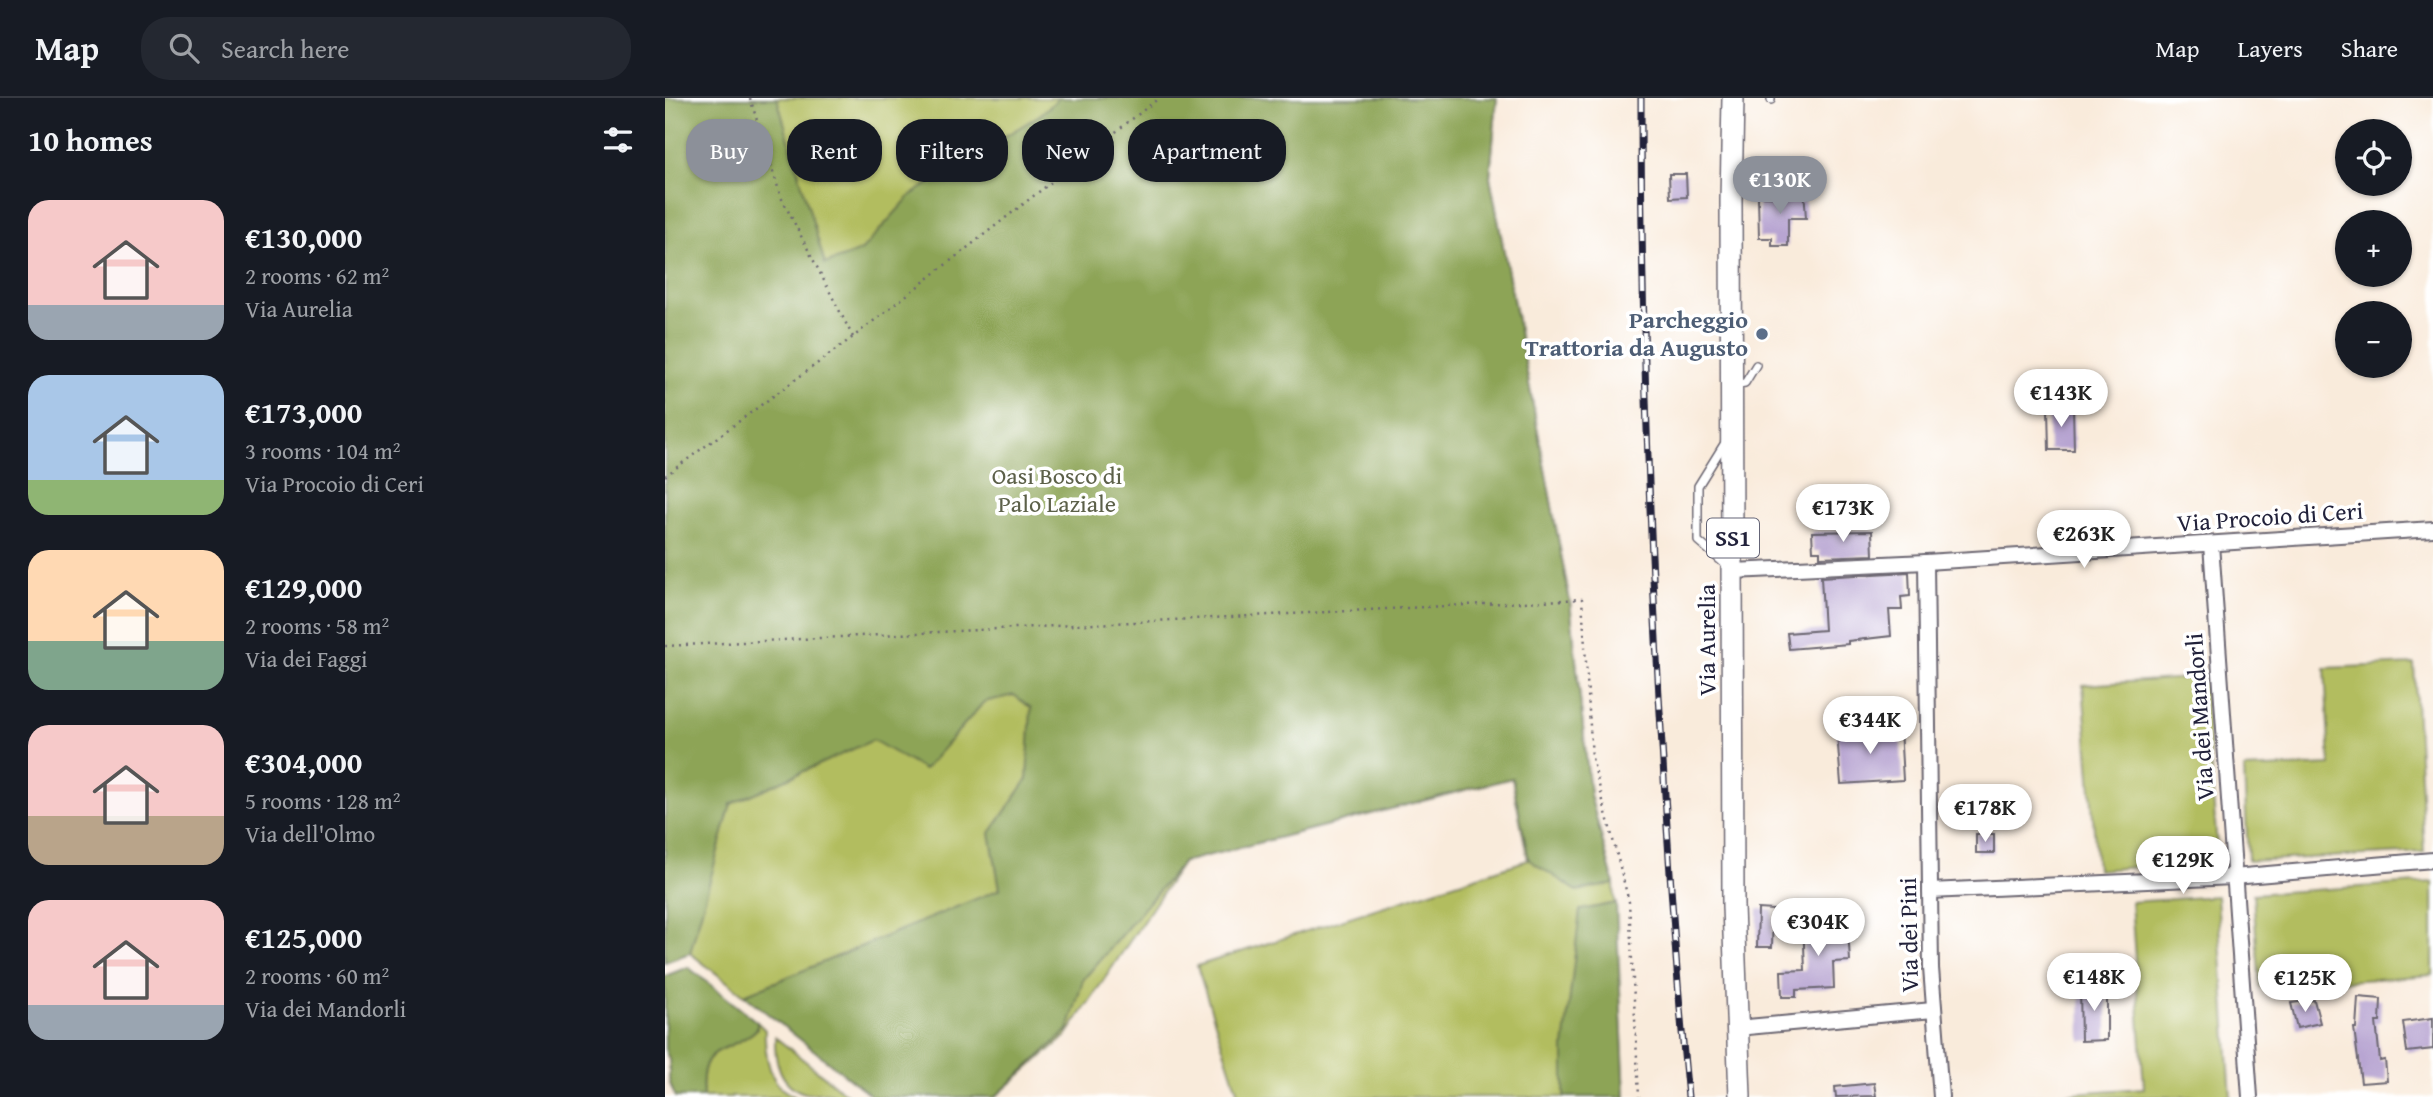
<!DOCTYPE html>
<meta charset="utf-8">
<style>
body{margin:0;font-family:"Gentium Book Plus",serif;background:#242831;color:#f1f3f6;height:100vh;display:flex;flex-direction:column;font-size:26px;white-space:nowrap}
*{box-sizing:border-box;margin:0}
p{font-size:23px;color:#9ea1a6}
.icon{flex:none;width:38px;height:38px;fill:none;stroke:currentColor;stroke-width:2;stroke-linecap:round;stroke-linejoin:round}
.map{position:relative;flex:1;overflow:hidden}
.sheet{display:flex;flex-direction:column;background:#171b24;width:665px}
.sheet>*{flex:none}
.hud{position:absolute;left:21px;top:21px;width:665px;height:63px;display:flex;gap:14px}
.tools{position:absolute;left:1670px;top:21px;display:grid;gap:14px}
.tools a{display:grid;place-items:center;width:77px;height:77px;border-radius:50%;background:#171b24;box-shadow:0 2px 5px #0004;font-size:35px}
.price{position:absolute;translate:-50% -60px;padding:0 16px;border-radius:24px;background:#fff;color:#222;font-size:23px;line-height:46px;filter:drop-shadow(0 2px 4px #0008)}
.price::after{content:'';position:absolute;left:50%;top:42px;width:21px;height:16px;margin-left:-10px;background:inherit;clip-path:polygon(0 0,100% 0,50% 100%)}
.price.current{background:#8c9099;color:#fff}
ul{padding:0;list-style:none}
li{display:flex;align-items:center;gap:21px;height:175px;padding:0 28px}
li span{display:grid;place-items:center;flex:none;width:196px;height:140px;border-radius:21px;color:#555}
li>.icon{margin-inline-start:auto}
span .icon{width:84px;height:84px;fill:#fffc;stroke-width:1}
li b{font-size:30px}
h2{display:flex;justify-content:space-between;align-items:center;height:84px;padding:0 28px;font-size:30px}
.pill{padding:0 24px;border-radius:28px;background:#171b24;box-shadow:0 2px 5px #0004;font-size:24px;line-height:63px}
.pill.current{background:#8c9099;color:#fff}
header{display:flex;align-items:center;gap:42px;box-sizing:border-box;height:98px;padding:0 35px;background:#171b24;border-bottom:2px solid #363941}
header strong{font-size:33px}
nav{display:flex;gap:38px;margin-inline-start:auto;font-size:24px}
.search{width:490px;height:63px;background:#242831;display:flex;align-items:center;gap:18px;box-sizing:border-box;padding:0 24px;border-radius:28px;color:#9ea1a6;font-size:26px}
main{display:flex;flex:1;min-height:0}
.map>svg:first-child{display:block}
.green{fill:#b2bd5f;stroke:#6a704d;stroke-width:2}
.forest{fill:#8da456;stroke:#586348;stroke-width:2}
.building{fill:#b8a5d2}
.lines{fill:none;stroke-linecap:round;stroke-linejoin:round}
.service-casing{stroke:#6d6873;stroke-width:10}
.minor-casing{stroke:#6d6873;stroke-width:18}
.primary-casing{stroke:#6d6873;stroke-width:24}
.path{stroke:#6d6873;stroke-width:2.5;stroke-dasharray:2 5;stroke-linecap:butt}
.service{stroke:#fff;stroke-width:7}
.minor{stroke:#fff;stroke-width:14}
.primary{stroke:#fff;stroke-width:21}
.rail-casing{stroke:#22223b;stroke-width:7}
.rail{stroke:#fff;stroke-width:4.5;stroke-dasharray:13;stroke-linecap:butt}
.service-dot{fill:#5c6f8a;stroke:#fff;stroke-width:2.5}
.labels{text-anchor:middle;stroke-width:7;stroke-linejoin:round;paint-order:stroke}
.shield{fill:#fff;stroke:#646476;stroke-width:2}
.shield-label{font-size:23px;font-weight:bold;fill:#22223b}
.service-label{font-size:24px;font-weight:bold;fill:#4e5e75;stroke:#fff;text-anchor:end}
.park-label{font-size:24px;fill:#5c6049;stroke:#fff}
.street-label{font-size:24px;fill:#22223b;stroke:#fff}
</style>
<header>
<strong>Map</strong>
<div class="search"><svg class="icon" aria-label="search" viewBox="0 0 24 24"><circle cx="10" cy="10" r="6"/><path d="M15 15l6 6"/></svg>Search here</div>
<nav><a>Map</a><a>Layers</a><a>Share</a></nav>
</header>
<main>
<section class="sheet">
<h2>10 homes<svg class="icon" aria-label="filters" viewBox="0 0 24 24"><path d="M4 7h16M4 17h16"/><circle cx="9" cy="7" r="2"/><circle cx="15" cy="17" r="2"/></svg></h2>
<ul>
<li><span style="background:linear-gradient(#f6c9c9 75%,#9aa5b1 0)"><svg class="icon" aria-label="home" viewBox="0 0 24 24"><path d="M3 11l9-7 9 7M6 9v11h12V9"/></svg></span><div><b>€130,000</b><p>2 rooms · 62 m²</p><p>Via Aurelia</p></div></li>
<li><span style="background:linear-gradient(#a9c7e8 75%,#8fb573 0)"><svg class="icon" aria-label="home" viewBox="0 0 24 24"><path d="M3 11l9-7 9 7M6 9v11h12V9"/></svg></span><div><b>€173,000</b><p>3 rooms · 104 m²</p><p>Via Procoio di Ceri</p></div></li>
<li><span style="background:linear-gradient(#ffd9b3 65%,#7fa58c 0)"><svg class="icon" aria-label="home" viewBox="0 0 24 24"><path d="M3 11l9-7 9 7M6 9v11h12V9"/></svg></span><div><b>€129,000</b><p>2 rooms · 58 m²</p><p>Via dei Faggi</p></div></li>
<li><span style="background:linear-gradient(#f6c9c9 65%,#b9a48a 0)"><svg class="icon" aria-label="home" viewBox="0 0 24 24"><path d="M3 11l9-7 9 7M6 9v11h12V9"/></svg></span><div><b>€304,000</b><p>5 rooms · 128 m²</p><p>Via dell'Olmo</p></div></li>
<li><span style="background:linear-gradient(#f6c9c9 75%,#9aa5b1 0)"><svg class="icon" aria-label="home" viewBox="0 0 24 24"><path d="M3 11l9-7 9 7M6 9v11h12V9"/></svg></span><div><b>€125,000</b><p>2 rooms · 60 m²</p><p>Via dei Mandorli</p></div></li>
</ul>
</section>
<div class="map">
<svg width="1768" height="999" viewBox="0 0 1768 999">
<rect width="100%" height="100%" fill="#fff"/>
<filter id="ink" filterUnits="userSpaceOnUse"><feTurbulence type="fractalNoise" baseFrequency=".0143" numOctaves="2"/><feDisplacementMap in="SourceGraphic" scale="14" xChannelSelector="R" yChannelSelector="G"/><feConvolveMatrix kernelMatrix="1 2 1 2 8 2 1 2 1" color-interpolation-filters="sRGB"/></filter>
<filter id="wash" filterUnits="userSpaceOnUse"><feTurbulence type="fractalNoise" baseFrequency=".00686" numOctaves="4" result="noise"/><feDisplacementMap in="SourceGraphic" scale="28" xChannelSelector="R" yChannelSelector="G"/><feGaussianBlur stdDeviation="1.57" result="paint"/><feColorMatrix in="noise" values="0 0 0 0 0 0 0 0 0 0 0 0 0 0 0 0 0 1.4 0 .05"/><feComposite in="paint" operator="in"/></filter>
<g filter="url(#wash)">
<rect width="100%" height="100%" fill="#f9ebdb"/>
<!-- green -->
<g class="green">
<polygon points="0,0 832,0 825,79 905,504 925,697 949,786 960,999 574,999 532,868 863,762 847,680 518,764 401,938 330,999 210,999 85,895 79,897 25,855 27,847"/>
<polygon points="1749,566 1759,754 1583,763 1579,671 1665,667 1660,570"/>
<polygon points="1539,579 1553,763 1432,772 1418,587"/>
<polygon points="1768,784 1768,877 1595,889 1588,796"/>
<polygon points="1552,798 1566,999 1351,999 1479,990 1466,804"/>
<path d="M 92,924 L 100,932 C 99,948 103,977 115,989 C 119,993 126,996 130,999 L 38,999 C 33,941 62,959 92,931 Z"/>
<path d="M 110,939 L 185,999 C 175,999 172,996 163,995 C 155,994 148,997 140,995 C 115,988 109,962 110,939 Z"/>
</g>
<!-- forest -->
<g class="forest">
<polygon points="0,0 112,0 160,166 196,153 246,97 376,16 394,0 832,0 825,79 905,504 925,697 949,786 912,793 864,762 847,680 518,764 418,882 403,932 330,999 208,999 79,897 335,791 325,735 362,682 366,610 349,597 319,604 259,672 208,642 66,706 25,855 0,864"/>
<polygon points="951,805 960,999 899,999 899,949 915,812"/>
<path d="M 23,869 L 92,924 L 92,931 C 62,959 33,941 38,999 L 10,999 L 4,983 L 4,962 L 0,951 L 0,878 Z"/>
</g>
<g id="blocks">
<!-- building -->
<g class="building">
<polygon points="1004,76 1021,76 1022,99 1005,100"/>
<polygon points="1129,91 1139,91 1141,120 1123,120 1123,148 1107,148 1107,140 1094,140 1093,98 1121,98 1129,96"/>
<polygon points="1408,309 1409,352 1384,352 1383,310"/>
<polygon points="1207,433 1208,457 1155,459 1155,453 1148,453 1147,434"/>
<polygon points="1244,474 1245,498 1236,499 1237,512 1224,512 1226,538 1183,543 1183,546 1124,551 1122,535 1159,532 1156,479"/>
<polygon points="1235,631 1238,682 1176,686 1172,635"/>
<rect x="1311" y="736" width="18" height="19"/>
<polygon points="1093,811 1108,812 1107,849 1092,849"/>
<polygon points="1164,821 1164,831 1183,831 1185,863 1168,864 1169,890 1131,892 1131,899 1117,899 1116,873 1140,872 1138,822"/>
<polygon points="1415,888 1442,888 1442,942 1416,943"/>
<polygon points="1693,899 1716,901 1715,924 1711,924 1715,963 1720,962 1722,983 1696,985 1689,930 1691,930"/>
<polygon points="1649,902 1655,925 1632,930 1626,905"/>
<polygon points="1768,920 1768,951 1742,954 1738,924"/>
<polygon points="1209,985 1211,998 1171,999 1170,989"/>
</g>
</g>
</g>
<g filter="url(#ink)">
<use href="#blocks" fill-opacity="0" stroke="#6d6873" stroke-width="2"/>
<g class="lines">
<defs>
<g id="service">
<polyline points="1106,0 1106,2"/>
<polyline points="1068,287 1080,285 1091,267"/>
<polyline points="1061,343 1033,388 1033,443 1062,468"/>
</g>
<g id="minor">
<polyline points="1546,446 1585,999"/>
<polyline points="1261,464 1266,870 1276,999"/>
<polyline points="1068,473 1261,464 1768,431"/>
<polyline points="1265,793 1568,779 1768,762"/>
<polyline points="1072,930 1268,912"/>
</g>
<polyline id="primary" points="1068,0 1066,103 1068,808 1075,999"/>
</defs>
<!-- service casing -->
<use href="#service" class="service-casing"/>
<!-- minor casing -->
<use href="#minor" class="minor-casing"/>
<!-- primary casing -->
<use href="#primary" class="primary-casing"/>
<!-- path -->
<g class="path">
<polyline points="85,0 116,99 188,239"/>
<polyline points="0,378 188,239 494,0"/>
<polyline points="0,548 917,501 927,660 964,804 974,999"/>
</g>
<!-- service -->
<use href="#service" class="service"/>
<!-- minor -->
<use href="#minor" class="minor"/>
<!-- primary -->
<use href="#primary" class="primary"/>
<defs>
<path id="rail" d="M 976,0 C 976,200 983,398 994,598 C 1002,732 1010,866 1023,999"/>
</defs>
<!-- rail casing -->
<use href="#rail" class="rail-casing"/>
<!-- rail -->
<use href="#rail" class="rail"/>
</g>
</g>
<!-- markers -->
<circle class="service-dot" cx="1097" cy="236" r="7"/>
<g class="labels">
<!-- shield labels -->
<rect class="shield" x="1042" y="420.5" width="52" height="39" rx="5"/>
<g class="shield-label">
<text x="1068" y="448">SS1</text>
</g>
<!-- service labels -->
<g class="service-label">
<text x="1083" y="230">Parcheggio<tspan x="1083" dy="28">Trattoria da Augusto</tspan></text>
</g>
<!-- park labels -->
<g class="park-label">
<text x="392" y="386">Oasi Bosco di<tspan x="392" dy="28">Palo Laziale</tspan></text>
</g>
<!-- street labels -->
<g class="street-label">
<text transform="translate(1605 419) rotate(-4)" y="8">Via Procoio di Ceri</text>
<text transform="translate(1042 542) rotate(-90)" y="8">Via Aurelia</text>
<text transform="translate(1535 619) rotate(-94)" y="8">Via dei Mandorli</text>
<text transform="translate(1244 837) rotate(-91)" y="8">Via dei Pini</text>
</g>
</g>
</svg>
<div class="tools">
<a><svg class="icon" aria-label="locate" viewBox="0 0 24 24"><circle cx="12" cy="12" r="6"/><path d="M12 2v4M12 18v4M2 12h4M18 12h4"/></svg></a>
<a>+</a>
<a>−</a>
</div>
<b class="price current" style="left:1115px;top:118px">€130K</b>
<b class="price" style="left:1396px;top:331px">€143K</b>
<b class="price" style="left:1178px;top:446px">€173K</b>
<b class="price" style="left:1419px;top:472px">€263K</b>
<b class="price" style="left:1205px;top:658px">€344K</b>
<b class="price" style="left:1320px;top:746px">€178K</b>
<b class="price" style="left:1518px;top:798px">€129K</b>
<b class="price" style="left:1153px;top:860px">€304K</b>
<b class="price" style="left:1429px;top:915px">€148K</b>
<b class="price" style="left:1640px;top:916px">€125K</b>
<div class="hud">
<a class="pill current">Buy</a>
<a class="pill">Rent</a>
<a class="pill">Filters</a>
<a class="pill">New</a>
<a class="pill">Apartment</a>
</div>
</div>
</main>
